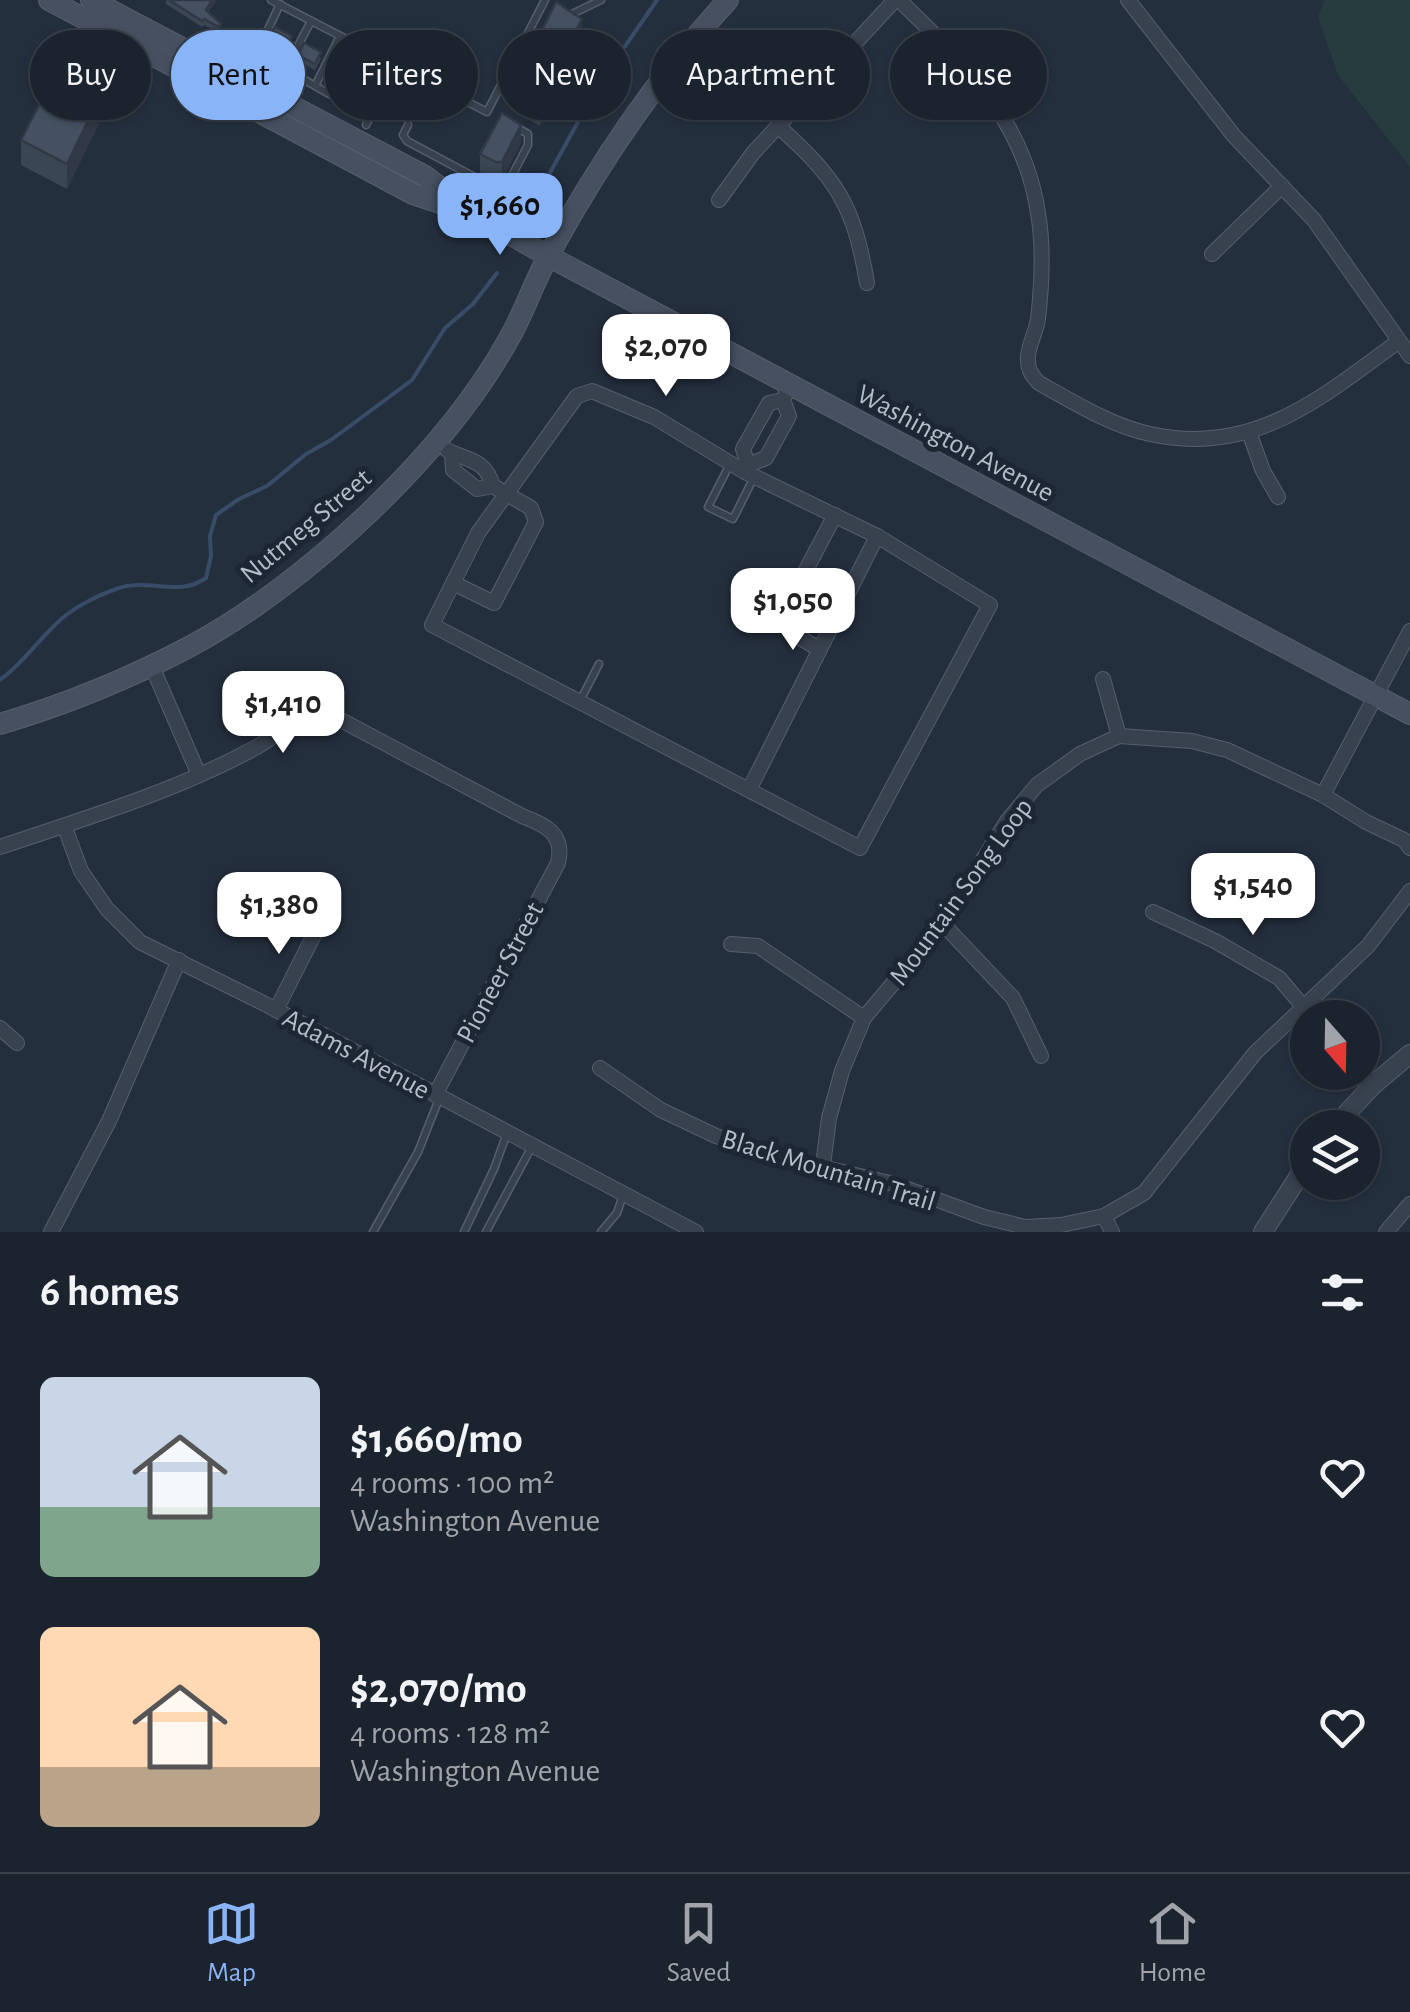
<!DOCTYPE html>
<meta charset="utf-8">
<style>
body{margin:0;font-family:"Alegreya Sans",sans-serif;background:#282f3a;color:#f1f3f6;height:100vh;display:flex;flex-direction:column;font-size:38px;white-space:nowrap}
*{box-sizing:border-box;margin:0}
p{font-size:32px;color:#a0a4aa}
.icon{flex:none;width:55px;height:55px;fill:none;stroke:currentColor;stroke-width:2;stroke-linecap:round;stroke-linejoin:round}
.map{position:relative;height:1232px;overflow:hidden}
.panel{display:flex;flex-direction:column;background:#1b232e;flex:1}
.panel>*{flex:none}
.top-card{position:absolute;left:30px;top:30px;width:1350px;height:90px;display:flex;gap:20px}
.needle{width:65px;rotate:160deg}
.fabs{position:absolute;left:1290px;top:1000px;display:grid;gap:20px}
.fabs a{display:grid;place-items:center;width:90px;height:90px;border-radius:50%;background:#1b232e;box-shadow:0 2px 8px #0004,0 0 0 2px #39404a;font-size:50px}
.price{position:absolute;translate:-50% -85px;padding:0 22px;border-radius:20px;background:#fff;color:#222;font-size:32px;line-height:65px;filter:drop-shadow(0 2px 5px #0008)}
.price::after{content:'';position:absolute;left:50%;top:60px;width:30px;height:22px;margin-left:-15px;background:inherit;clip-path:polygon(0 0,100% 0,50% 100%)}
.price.current{background:#8ab4f8;color:#111}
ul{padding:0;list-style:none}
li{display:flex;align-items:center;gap:30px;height:250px;padding:0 40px}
li span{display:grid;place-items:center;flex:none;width:280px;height:200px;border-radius:15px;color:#555}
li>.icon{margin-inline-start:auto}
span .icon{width:120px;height:120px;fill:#fffc;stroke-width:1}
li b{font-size:42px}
h2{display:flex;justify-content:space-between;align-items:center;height:120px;padding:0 40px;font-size:42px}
.chip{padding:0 35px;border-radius:45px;background:#1b232e;box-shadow:0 2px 8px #0004,0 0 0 2px #39404a;font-size:35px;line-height:90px}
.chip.current{background:#8ab4f8;color:#111}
.tab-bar{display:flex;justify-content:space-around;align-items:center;height:140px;border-top:2px solid #39404a;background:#1b232e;font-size:28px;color:#a0a4aa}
.tab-bar a{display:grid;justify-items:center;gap:5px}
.tab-bar .current{color:#8ab4f8}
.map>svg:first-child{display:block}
.green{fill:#263c3f}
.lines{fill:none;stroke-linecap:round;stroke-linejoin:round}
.stream{stroke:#394c67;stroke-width:4}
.service-casing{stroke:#565f6c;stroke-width:9}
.minor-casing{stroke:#565f6c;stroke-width:16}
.tertiary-casing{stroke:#565f6c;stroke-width:20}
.secondary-casing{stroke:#565f6c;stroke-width:22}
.service{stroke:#38414e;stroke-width:6}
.minor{stroke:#38414e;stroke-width:14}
.tertiary{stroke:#38414e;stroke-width:18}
.secondary{stroke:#465061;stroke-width:20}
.wall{fill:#3b4654}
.shaded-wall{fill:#303945}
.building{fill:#455162;stroke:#303945;stroke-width:2.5}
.labels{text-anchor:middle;stroke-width:10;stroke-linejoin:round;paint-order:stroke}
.street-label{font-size:28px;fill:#b4bcc9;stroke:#1d2633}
</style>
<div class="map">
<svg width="1410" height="1232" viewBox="0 0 1410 1232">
<rect width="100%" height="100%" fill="#242f3e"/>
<!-- green -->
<polygon class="green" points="1325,0 1410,0 1410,167 1338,75 1318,17"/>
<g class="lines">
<!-- stream -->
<g class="stream">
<polyline points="531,207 599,84 657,0"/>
<path d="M 0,680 C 22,664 36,643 55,625 C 70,609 96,596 116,589 C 148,577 178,598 206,578 L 211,556 L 210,536 L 216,515 L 239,499 L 267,486 L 306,454 L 331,440 L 412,380 L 445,328 L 473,304 L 497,273"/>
</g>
<defs>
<g id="service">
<polyline points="271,0 487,112 545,0"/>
<polyline points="280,4 257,53 347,104 374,53"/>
<polyline points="572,14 601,0"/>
<polyline points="286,69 311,21"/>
<polyline points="315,86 340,36"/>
<polyline points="366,125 397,65"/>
<polyline points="408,125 403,135 407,141 495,188 506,187 528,145 528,134 514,126"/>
<polyline points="730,464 708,507 733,519 754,477"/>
<polyline points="580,701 599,664"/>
<polyline points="373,1232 418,1152 439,1099"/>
<polyline points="464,1232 494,1169 507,1133"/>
<polyline points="486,1232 531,1148"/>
<polyline points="601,1232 617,1213 623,1195"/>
</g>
<g id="minor">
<path d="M 899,0 C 964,63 1024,119 1038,213 C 1044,248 1042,284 1038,319 C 1036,332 1029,344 1028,356 C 1027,368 1031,375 1039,383 C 1073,402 1112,426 1150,434 C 1254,457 1322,397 1399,341"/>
<polyline points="1128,0 1234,136 1314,220 1410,356"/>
<path d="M 778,126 C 837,179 854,205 867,283"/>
<polyline points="719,200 753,153 895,0"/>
<polyline points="1212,254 1282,186"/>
<polygon points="592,391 654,417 745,472 877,536 990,605 860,848 432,625 478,533 577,396"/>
<polyline points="1249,432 1263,471 1278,497"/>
<path d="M 447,450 C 467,461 485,458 493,486"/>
<polyline points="452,454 453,470 477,489 493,486 531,508 536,522 494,603 453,583"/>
<polyline points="748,465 743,449 769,403 783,400"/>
<polyline points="745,472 748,465 766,458 789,416 783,400 790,384"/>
<polyline points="819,649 792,633 786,608 835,515"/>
<polyline points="151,664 199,775"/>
<polyline points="1103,679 1119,736"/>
<polyline points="749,790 877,536"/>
<polyline points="1323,795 1410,631"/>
<polyline points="65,828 81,871 107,909 140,942 265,1004 696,1232"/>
<path d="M 0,847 C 86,818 174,792 255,748 C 285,732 299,705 337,718 L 522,816 C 546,825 565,834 558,863 L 435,1095"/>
<polyline points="1153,912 1215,941 1279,978 1313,1018"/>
<polyline points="943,924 1013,998 1041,1056"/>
<polyline points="731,944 758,946 864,1018"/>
<polyline points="276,1010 320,923"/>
<polyline points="0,1028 17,1043"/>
<polyline points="600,1068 661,1110 716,1136 774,1156 894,1184 984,1217 1025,1227 1061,1225 1104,1216 1144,1193 1255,1053 1368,946 1410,891"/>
<polyline points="1362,1072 1373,1085"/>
<polyline points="823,1165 829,1118 842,1071 864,1018 943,924 1007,821 1037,785 1080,754 1119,736 1192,741 1227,750 1323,795 1366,822 1404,840 1410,848"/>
<polyline points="1104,1216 1112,1232"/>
<polyline points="51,1232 109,1121 179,960"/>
<polyline points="1386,1232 1410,1204"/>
</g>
<g id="tertiary">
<polyline points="1333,1128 1373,1085 1410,1054"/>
<polyline points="1263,1232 1308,1162"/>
</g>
<g id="secondary">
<polyline points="49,0 413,194 461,210"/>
<polyline points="91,0 425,176 478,216 548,256 1410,714"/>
<path d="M 0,724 C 64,705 130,678 189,647 C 307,584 447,453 511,335 C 526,308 535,279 550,253 C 599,163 658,76 728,0"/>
</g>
</defs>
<!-- service casing -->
<use href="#service" class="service-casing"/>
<!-- minor casing -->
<use href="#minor" class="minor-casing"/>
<!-- tertiary casing -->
<use href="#tertiary" class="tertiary-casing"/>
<!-- secondary casing -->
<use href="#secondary" class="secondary-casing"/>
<!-- service -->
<use href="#service" class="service"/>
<!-- minor -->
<use href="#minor" class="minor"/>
<!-- tertiary -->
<use href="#tertiary" class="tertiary"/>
<!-- secondary -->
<use href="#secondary" class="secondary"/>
</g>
<!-- wall -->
<g class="wall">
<polygon points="166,0 217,0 208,12 221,30 219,33 204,25 202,27 166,4"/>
<polygon points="268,39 292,43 286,55 268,46"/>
<polygon points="582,44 540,126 514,111 514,87"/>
<polygon points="298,55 321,58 315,70 298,61"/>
<polygon points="327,71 349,73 342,85 327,77"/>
<polygon points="114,92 67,189 21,165 21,140"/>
<polygon points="521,143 502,180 496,181 480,172 480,154"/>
</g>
<!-- shaded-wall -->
<g class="shaded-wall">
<polygon points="212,0 217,0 206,16 206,10"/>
<polygon points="582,19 582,44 540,126 540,102"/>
<polygon points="114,67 114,92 67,189 67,164"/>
<polygon points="521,125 521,143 502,180 502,162"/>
</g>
<!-- building -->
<g class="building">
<polygon points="169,0 212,0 206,10 221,24 219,27 204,19 202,21"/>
<polygon points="556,2 582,19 540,102 514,87"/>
<polygon points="275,27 292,36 286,49 268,39"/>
<polygon points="304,43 321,52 315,64 298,55"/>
<polygon points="70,44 114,67 67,164 21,140"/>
<polygon points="333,58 349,66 342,78 327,71"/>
<polygon points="502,113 521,125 502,162 496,162 480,154"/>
</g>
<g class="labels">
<!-- street labels -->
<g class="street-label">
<text transform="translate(956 442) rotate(28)" y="10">Washington Avenue</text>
<text transform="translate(305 525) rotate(-40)" y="10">Nutmeg Street</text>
<text transform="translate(960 891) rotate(-54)" y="10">Mountain Song Loop</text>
<text transform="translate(499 972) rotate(-62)" y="10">Pioneer Street</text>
<text transform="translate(357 1053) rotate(28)" y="10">Adams Avenue</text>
<text transform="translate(829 1169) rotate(17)" y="10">Black Mountain Trail</text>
</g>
</g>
</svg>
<div class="fabs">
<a><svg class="needle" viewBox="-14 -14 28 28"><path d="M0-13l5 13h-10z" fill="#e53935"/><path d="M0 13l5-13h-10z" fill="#a0a4aa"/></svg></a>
<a><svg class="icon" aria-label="layers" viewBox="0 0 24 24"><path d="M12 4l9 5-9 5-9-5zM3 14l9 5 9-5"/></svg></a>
</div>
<b class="price current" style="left:500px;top:258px">$1,660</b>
<b class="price" style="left:666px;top:399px">$2,070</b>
<b class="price" style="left:793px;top:653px">$1,050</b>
<b class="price" style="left:283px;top:756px">$1,410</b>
<b class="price" style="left:1253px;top:938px">$1,540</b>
<b class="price" style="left:279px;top:957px">$1,380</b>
<div class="top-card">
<a class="chip">Buy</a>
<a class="chip current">Rent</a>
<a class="chip">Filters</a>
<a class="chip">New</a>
<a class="chip">Apartment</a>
<a class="chip">House</a>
</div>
</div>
<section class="panel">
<h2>6 homes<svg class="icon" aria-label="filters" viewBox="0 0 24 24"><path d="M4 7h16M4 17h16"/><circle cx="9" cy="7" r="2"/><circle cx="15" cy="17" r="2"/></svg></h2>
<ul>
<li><span style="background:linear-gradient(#c9d6e8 65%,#7fa58c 0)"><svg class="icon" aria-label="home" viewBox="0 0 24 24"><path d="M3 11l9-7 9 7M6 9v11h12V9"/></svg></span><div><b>$1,660/mo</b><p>4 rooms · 100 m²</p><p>Washington Avenue</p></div><svg class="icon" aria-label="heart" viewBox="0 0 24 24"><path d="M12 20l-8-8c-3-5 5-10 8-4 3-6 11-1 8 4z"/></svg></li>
<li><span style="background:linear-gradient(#ffd9b3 70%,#b9a48a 0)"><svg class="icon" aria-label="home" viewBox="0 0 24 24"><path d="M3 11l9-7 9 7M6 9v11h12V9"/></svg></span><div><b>$2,070/mo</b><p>4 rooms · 128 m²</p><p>Washington Avenue</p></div><svg class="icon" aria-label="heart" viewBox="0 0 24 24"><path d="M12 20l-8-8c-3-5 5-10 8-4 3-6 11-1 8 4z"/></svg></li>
</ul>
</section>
<nav class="tab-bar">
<a class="current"><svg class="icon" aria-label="map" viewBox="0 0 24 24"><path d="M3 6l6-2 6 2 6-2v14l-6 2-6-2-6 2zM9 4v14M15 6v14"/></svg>Map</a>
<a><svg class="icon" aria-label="saved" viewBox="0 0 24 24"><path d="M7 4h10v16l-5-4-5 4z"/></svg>Saved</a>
<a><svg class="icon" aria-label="home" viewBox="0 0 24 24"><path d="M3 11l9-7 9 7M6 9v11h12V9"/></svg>Home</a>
</nav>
